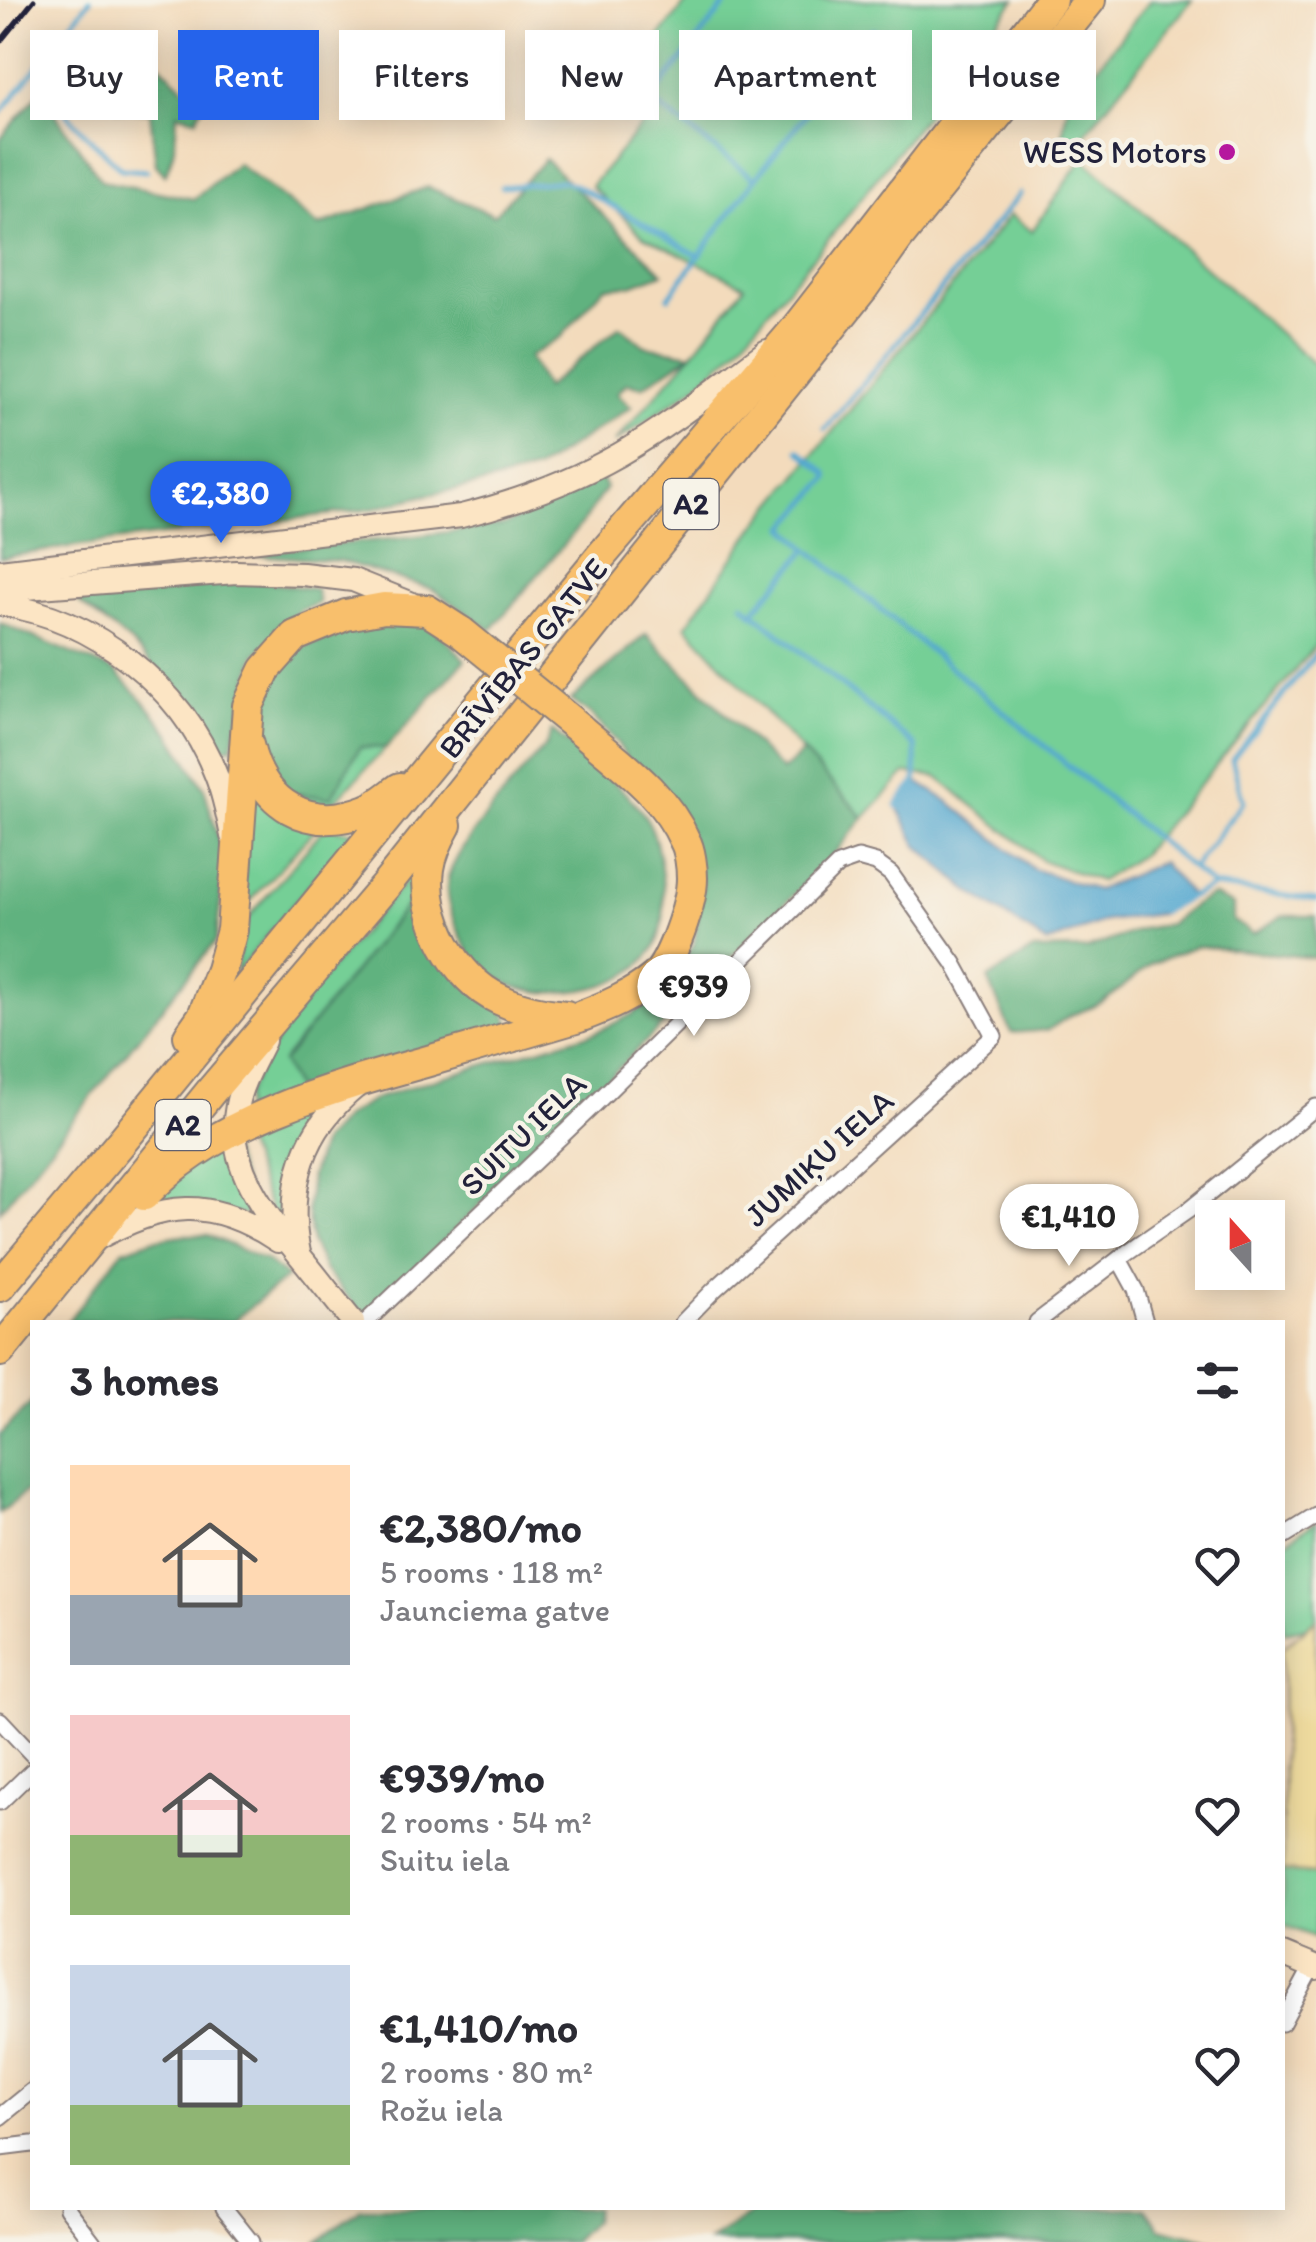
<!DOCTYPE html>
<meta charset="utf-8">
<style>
body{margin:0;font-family:Itim,sans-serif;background:#f7f7f7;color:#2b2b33;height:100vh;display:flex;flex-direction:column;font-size:38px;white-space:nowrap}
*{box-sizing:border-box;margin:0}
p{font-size:32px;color:#7c7c81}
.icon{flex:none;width:55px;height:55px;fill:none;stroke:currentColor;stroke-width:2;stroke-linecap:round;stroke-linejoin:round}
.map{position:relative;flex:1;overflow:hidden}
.side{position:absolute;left:30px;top:1320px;width:1255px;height:890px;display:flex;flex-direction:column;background:#fff;border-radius:0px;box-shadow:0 5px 25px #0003}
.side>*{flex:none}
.hud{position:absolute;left:30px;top:30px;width:1258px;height:90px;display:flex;gap:20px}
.needle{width:65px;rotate:339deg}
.tools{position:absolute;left:1195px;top:1200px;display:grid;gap:20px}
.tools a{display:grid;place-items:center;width:90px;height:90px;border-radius:0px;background:#fff;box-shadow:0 5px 25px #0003;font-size:50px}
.price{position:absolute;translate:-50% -85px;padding:0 22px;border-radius:35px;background:#fff;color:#222;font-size:32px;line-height:65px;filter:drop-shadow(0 2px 5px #0008)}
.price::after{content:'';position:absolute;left:50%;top:60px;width:30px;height:22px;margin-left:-15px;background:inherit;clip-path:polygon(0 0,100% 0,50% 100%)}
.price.active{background:#2563eb;color:#fff}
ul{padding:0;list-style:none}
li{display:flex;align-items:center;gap:30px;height:250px;padding:0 40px}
li span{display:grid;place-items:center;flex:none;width:280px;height:200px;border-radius:0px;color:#555}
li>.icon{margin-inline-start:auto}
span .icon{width:120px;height:120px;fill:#fffc;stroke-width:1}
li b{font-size:42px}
h2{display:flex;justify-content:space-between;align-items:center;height:120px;padding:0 40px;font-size:42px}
.tag{padding:0 35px;border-radius:0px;background:#fff;box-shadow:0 5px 25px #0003;font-size:35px;line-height:90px}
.tag.active{background:#2563eb;color:#fff}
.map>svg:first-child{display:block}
.green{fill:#75cf96;stroke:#4c7868;stroke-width:2.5}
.forest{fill:#60b27f;stroke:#416a5d;stroke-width:2.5}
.sand{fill:#eeda9e;stroke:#887e6c;stroke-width:2.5}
.water{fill:#54a8d0;stroke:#3b6586;stroke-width:2.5}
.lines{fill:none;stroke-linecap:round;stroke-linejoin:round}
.stream{stroke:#54a8d0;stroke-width:5}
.street-casing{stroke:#8a7e7c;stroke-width:19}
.secondary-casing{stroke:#8a7e7c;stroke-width:26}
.highway-casing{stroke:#8a7e7c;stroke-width:34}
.street{stroke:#fff;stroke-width:15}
.secondary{stroke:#fce5c4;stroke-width:22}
.highway{stroke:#f8bf6c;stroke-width:30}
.rail{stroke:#22223b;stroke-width:5}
.highway-bridge-casing{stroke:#8a7e7c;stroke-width:34;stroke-linecap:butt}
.highway-bridge{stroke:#f8bf6c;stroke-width:30}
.poi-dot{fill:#b5179e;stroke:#f7f3e8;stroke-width:4}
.labels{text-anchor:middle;stroke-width:9;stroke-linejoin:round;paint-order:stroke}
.shield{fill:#f7f3e8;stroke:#62616f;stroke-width:2.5}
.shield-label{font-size:30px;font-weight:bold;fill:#22223b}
.poi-label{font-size:32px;fill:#22223b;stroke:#f7f3e8;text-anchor:end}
.street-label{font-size:32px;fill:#22223b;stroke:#f7f3e8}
</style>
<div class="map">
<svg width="1316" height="2242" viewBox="0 0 1316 2242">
<rect width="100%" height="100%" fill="#f7f3e8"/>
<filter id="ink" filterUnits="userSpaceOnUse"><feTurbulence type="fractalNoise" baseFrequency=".01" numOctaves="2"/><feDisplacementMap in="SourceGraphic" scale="20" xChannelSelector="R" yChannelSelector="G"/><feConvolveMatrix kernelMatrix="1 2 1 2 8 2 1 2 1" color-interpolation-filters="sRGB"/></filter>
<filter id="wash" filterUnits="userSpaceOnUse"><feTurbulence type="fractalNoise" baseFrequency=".0048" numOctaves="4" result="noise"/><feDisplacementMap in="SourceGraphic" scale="40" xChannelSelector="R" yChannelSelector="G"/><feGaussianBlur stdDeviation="2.25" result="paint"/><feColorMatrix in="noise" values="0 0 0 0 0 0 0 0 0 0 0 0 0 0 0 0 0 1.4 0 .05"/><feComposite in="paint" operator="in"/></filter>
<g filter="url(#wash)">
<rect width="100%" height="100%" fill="#f3dbbc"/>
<!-- green -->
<g class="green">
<polygon points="688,0 1015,0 841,224 736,350 695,387 614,443 692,354 745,286 643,236 591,186 652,113 621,85"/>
<polygon points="1150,0 1192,0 1069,153 1060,146 1068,104"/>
<polygon points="1083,158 1316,366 1316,645 1141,855 1100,881 1043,861 937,777 906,773 864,818 686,626 756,525 1010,215 1032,231"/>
<polygon points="361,747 386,748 329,807 282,792"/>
<polygon points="249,777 317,827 241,911"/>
<polygon points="325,827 354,832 236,973 243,924"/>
<polygon points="416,869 418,891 282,1062 298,1093 244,1115 246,1095 266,1056 312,990"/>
<path d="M 327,1099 C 293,1140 292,1164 286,1215 L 276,1216 L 270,1209 L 241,1133 Z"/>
<polygon points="227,1140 252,1207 247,1215 156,1206 177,1174"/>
<polygon points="1316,1521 1316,1620 1304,1628 1283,1632 1282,1545"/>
<polygon points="1282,1871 1316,1874 1316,1938 1283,1924"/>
</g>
<!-- forest -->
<g class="forest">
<path d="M 115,29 L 126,32 L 138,51 L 150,55 L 203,106 L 196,119 L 177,113 C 176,135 175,155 165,175 L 156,165 L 150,112 L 116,110 L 153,94 L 98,59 L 125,50 Z"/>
<polygon points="40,92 102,181 194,199 237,163 319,226 428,187 494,215 545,159 663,273 631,285 605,287 562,336 529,357 545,388 620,326 645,346 692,354 642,387 627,383 617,393 631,407 536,470 483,484 422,496 372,509 81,545 0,558 0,139"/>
<polygon points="600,477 606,488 583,522 491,630 432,589 341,561 238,554 399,538 504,525"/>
<polygon points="248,580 316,589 319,603 300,610 255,656 232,747 219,748 200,716 130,642 73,598 87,590"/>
<polygon points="374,619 432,624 465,660 386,748 360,747 331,798 282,792 267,765 257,729 267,688 301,647"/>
<polygon points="0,623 115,671 143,700 169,732 204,788 225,861 216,941 0,1211"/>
<polygon points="646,634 782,771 803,752 864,818 828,861 366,1318 325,1271 312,1244 307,1211 311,1175 322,1142 346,1116 377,1098 422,1083 596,1032 633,1014 661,992 694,945 702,882 618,744 591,715 571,700"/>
<path d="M 552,731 C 578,752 637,796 650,825 C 658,842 661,865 663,884 C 664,906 666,930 653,950 C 636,975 610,985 582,990 C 528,999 480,984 458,930 C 451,914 444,897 448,879 C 456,844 521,775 546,745 Z"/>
<polygon points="418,891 507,1015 509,1025 298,1093 282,1062"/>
<polygon points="1213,895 1233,905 1233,920 1253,934 1282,916 1316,916 1316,958 1196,946 1151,964 1113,995 1093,1007 1071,1015 1048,1030 1011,1033 988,979 1033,950 1087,949 1141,929 1169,924 1194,905"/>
<polygon points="182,1235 208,1235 267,1261 287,1277 232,1322 67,1322 123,1250 152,1240"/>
<polygon points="32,1402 32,1487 0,1513 0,1435"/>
<polygon points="360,2208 595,2208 593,2222 573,2242 316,2242"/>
<polygon points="760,2208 1146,2208 1161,2228 1214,2242 710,2242"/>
</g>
<!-- sand -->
<polygon class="sand" points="1316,1620 1316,1874 1283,1871 1282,1648"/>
<!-- water -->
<polygon class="water" points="916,781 948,801 1033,869 1097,890 1162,862 1192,897 1159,914 1106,921 1047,943 966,889 917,845 897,805"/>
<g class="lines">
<!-- stream -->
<g class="stream">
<polyline points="729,0 656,93 654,99 657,105 755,179"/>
<path d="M 55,44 L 70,94 L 62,107 C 80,131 101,148 121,169 L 147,171"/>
<polyline points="0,114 90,0"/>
<polyline points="501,187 563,181 577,186 699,256"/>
<polyline points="669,297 755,179 873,29"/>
<polyline points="825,429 1020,194"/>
<polyline points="799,450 827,473 828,478 786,527 808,549 1212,885"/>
<polyline points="743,604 916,746 916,781 897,805 899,807"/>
<polyline points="752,613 808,549"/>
<polyline points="1193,868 1243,802 1232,759 1316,654"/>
<polyline points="1161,912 1213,886 1316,900"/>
</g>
</g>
</g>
<g filter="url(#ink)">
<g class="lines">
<defs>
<g id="street">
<polyline points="1119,1259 1136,1290 1145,1322"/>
<polyline points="366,1322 594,1105 838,865 858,858 876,863 891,874 954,963 994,1036 714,1290 683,1322"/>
<polyline points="1037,1322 1128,1252 1190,1209 1316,1107"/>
<polyline points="1282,1537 1316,1516"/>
<polyline points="0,1720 32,1754"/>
<polyline points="0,1802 32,1771"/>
<polyline points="1282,2023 1312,1967"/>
<polyline points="0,2117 32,2091"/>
<polyline points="0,2148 32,2144"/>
<polyline points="67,2208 93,2242"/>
<polyline points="224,2208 251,2242"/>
</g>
<g id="secondary">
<path d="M 0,571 L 461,516 C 517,502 571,482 620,454 C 672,424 719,386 767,351"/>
<polyline points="0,590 236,572 303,574 353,580 410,603"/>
<path d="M 0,604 C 94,618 182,686 216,775 C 224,795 228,816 232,836"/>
<path d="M 264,1041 C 254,1062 241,1083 237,1105 C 225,1165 265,1213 300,1256 C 318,1278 335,1300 353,1322"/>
<path d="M 94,1240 C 164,1202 209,1195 278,1241"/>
<path d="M 299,1253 C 285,1185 304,1129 357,1086"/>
<polyline points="1282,1954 1316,1968"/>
</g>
<g id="highway">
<path d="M 248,745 C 262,805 308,833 367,810 C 379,805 390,795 400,788"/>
<path d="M 446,825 C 438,839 431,853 429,869 C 422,917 455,979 499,999 C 521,1010 542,1014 566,1016"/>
<polyline points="189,1036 203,1016 221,970 232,930 248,706 265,670 295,636 346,615 384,608 427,610 461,632"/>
<path d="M 144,1195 C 212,1121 331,1088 425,1062 C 476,1047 528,1032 579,1017 C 606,1007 632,996 654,978 C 672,963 692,902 692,878 C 692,868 690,850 685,841 C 665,794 617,761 580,729"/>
<polyline points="0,1286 123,1140 601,556 794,331 1051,0"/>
<polyline points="0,1351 212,1090 386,885 862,289 898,238 1090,0"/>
</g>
</defs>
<!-- street casing -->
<use href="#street" class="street-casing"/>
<!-- secondary casing -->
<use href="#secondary" class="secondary-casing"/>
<!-- highway casing -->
<use href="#highway" class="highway-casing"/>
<!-- street -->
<use href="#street" class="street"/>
<!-- secondary -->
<use href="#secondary" class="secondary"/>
<!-- highway -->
<use href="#highway" class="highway"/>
<!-- rail -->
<polyline class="rail" points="0,42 34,0"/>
<defs>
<polyline id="highway-bridge" points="461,632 580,729"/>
</defs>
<!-- highway-bridge casing -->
<use href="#highway-bridge" class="highway-bridge-casing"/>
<!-- highway-bridge -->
<use href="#highway-bridge" class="highway-bridge"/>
</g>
</g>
<!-- markers -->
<circle class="poi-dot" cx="1227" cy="152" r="10"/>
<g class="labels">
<!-- shield labels -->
<g class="shield">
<rect x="663.5" y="479" width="55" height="50" rx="8"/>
<rect x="155.5" y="1100" width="55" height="50" rx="8"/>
</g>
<g class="shield-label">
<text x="691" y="514">A2</text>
<text x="183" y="1135">A2</text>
</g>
<!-- poi labels -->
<g class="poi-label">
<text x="1207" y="163">WESS Motors</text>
</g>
<!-- street labels -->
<g class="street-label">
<text transform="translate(523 658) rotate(-51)" y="11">BRĪVĪBAS GATVE</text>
<text transform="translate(523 1134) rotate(-44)" y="11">SUITU IELA</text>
<text transform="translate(819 1158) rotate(-42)" y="11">JUMIĶU IELA</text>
</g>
</g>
</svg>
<div class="tools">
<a><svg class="needle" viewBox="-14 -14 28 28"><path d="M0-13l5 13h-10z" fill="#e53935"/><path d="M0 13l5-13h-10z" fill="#7c7c81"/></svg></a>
</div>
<b class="price active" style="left:221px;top:546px">€2,380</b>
<b class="price" style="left:694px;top:1039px">€939</b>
<b class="price" style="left:1069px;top:1269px">€1,410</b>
<div class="hud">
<a class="tag">Buy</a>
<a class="tag active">Rent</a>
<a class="tag">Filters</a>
<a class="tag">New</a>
<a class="tag">Apartment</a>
<a class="tag">House</a>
</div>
<section class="side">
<h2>3 homes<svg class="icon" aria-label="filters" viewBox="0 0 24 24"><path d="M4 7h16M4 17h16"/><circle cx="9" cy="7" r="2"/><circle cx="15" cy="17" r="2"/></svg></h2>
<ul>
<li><span style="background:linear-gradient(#ffd9b3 65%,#9aa5b1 0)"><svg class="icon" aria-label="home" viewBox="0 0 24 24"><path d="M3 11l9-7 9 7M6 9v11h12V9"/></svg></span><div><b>€2,380/mo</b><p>5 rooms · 118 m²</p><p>Jaunciema gatve</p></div><svg class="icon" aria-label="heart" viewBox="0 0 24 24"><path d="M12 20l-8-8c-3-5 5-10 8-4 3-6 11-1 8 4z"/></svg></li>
<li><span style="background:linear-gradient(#f6c9c9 60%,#8fb573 0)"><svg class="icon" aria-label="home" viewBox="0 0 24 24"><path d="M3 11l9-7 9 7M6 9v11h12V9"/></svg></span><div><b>€939/mo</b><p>2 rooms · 54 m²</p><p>Suitu iela</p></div><svg class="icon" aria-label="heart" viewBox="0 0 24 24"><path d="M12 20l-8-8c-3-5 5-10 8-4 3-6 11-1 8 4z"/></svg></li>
<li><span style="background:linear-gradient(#c9d6e8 70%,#8fb573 0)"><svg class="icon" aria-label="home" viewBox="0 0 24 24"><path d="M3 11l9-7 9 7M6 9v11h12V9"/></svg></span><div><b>€1,410/mo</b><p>2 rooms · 80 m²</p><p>Rožu iela</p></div><svg class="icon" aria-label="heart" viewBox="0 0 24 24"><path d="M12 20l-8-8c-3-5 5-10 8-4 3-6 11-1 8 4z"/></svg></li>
</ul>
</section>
</div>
